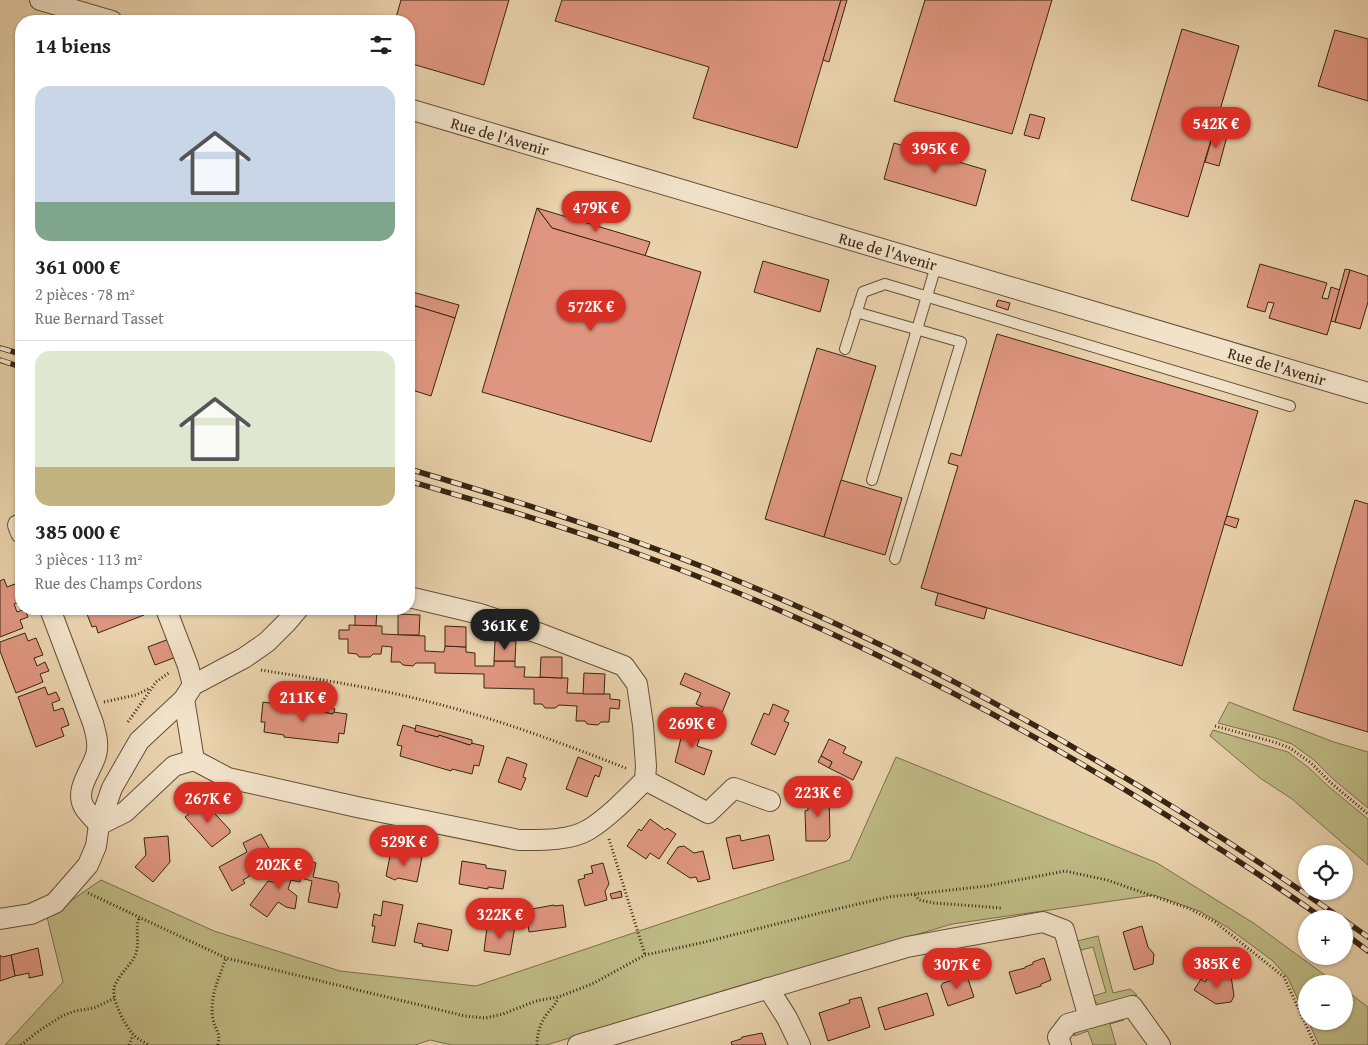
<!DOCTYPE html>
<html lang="fr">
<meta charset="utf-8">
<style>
body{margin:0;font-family:"Gentium Book Plus",serif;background:#f2f2f2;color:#222;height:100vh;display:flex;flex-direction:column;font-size:19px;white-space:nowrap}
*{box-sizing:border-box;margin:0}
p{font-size:16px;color:#767676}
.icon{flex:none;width:28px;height:28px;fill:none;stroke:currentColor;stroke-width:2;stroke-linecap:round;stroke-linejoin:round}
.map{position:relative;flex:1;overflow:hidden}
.panel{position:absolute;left:15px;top:15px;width:400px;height:600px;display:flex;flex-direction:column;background:#fff;border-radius:20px;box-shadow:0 1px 4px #0004}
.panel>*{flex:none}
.buttons{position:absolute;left:1298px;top:845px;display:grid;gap:10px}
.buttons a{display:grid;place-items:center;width:55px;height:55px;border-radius:50%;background:#fff;box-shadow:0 1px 4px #0004;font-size:25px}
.price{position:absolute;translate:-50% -42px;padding:0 11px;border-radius:18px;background:#d93025;color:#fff;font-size:16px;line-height:32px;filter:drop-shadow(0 1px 2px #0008)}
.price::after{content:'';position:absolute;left:50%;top:30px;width:15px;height:11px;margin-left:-8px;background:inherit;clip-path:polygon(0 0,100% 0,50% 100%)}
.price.on{background:#222;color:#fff}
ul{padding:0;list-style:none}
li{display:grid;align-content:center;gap:10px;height:265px;padding:0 20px}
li+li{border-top:1px solid #e0e0e0}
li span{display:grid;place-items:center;height:155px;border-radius:15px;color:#555}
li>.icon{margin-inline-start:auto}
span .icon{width:90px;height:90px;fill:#fffc;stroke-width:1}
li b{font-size:21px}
h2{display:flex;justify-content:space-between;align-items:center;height:60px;padding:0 20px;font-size:21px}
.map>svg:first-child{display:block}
.green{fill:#beba84;stroke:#7b6f4c}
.building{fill:#df9680;stroke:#382413}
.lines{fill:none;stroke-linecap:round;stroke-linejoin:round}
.service-casing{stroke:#645039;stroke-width:12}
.minor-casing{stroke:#645039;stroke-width:22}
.path{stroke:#382413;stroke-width:3;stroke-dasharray:1 2.5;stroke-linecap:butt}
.service{stroke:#f1e2c9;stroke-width:10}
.minor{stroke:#f1e2c9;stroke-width:20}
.rail-casing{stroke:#382413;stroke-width:5.5}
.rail{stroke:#f1e2c9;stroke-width:4;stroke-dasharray:11;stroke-linecap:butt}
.labels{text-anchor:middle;stroke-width:4;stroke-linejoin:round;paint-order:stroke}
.street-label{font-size:16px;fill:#382413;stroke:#f1e2c9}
</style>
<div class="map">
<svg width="1368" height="1045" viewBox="0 0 1368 1045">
<rect width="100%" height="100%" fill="#e9d2ac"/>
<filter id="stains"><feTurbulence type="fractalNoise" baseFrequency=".004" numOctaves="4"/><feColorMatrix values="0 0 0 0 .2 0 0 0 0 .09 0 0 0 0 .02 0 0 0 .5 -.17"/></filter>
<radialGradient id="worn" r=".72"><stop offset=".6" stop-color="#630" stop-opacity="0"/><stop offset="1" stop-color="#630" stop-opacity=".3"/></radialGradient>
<!-- green -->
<g class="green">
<polygon points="1229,702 1334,742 1368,752 1368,808 1334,780 1314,760 1292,744 1275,738 1218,723"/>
<polygon points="1213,730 1288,752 1308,767 1328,786 1368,819 1368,865 1292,799 1260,778 1210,736"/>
<polygon points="896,757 1157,863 1255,924 1337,984 1306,984 1306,1017 1288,978 1273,961 1227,927 1199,911 1154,895 952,924 546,1045 452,1045 430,1040 415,1045 5,1045 63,982 47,917 101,880 214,931 340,971 476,986 850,860"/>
<polygon points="1098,936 1113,993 1130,989 1137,995 1100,1006 1091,997 1106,992 1093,947 1077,951 1077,941"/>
<polygon points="1344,989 1368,1007 1368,1045 1319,1045 1308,1021 1344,1021"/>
<polygon points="1122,1018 1124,1020 1110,1024 1116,1045 1093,1045 1088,1031 1074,1036 1076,1030"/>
</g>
<!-- building -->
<g class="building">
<polygon points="401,0 509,0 484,85 409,63 409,21 395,21"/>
<polygon points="562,0 841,0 797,148 693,118 709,67 555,21"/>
<polygon points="841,0 847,0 829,62 823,60"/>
<polygon points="925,0 1052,0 1012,134 894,101"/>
<polygon points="1182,29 1239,46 1188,217 1131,200"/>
<polygon points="1335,30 1368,39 1368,101 1318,86"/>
<polygon points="1030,114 1045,118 1039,139 1024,135"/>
<polygon points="1214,131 1227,136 1219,166 1205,162"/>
<polygon points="894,143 986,170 976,206 884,179"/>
<polygon points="537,208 650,242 645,256 552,228"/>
<polygon points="537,208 552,228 701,272 651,442 482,392"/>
<polygon points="763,261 829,280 820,312 754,292"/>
<polygon points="1260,264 1327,283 1322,298 1328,299 1331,287 1340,290 1327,335 1269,318 1274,303 1268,302 1265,312 1247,307"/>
<polygon points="1345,269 1350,270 1335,322 1331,321"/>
<polygon points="1350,270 1368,276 1368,302 1360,329 1335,322"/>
<polygon points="409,291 459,305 455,318 409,304"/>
<polygon points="998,300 1010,303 1008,310 996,306"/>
<polygon points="409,304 455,318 431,396 409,389"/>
<polygon points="997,334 1258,411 1182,666 921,588 958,466 948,463 951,453 961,456"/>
<polygon points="817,348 876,366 824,537 765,519"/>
<polygon points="841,480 902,498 885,555 824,537"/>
<polygon points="1355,500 1368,504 1368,732 1293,710"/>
<polygon points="1227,516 1239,519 1236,528 1224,524"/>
<polygon points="4,579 7,587 15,584 21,599 21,602 14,604 17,612 25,609 28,617 20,620 23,628 0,637 0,581"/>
<polygon points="938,593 987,608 984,619 935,605"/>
<polygon points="85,609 141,609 144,615 98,633 96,626 92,627"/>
<polygon points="355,609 377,609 376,626 355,626"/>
<polygon points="398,614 420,615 419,635 398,635"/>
<polygon points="349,625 382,626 382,634 425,636 425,651 444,652 445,646 466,647 466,652 475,653 475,666 494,666 494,661 515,661 515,667 525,667 524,677 568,678 567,693 610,694 610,699 620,700 619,709 610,708 609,722 601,722 598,725 587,724 585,721 576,721 577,706 559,705 555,708 545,708 542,704 534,704 534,689 484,688 484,674 435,673 435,663 416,663 413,666 403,665 400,662 391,662 392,647 382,646 381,654 373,654 370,657 359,657 357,654 348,653 348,639 339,639 339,630 349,630"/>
<polygon points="445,626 466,627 466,647 445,646"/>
<polygon points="25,633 28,641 36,638 43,655 34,658 37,666 45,662 49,671 40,674 43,682 16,693 0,651 0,642"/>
<polygon points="169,639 176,657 155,665 148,647"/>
<polygon points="495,641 516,641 515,661 494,661"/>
<polygon points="541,657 562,657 562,678 540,677"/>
<polygon points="584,673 605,674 604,694 583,694"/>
<polygon points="685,673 730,693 721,715 696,704 701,693 680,684"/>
<polygon points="45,687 48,695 56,692 60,700 52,703 54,711 63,708 69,725 61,728 64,736 36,747 18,697"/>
<polygon points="276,700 335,709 334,712 333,714 300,708 300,709 276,706"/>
<polygon points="263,702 277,704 276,706 300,709 300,708 333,714 333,712 347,714 344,734 339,733 338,743 284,737 284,735 264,732 265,722 261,722"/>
<polygon points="773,704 789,711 784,721 789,723 775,755 751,744 764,713 769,715"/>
<polygon points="684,719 700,725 696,736 700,737 697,746 712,751 704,775 675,762 681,738 677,737"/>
<polygon points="403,725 416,729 415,731 438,737 439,735 470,745 471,743 484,746 479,766 474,765 472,774 452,769 451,771 400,756 402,746 397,745"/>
<polygon points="416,725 472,740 472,743 470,745 439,735 438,737 415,731"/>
<polygon points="829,739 846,747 843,753 862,762 853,780 829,768 832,762 821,756"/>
<polygon points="821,756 832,762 829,768 818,762"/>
<polygon points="507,757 527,764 523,777 526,778 521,790 498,782"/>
<polygon points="578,757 602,767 599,777 595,775 587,797 566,789"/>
<polygon points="808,795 829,795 830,837 826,841 806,841 805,811 808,810"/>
<polygon points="204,802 230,830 230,833 212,847 185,817"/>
<polygon points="650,819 665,830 667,828 676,834 659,859 650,853 646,859 627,846 639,829 641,831"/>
<polygon points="261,834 269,848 252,857 254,860 256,859 259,864 247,871 250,876 243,880 245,883 232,891 219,867 247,852 243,843"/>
<polygon points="740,835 741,841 769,835 774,860 733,869 726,838"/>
<polygon points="168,836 170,862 153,882 135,867 146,855 144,838"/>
<polygon points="684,846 694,853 703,851 710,879 698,882 696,877 690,878 667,863 678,847"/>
<polygon points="391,851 422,857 417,882 398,878 395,880 386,876"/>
<polygon points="305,860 316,863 313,877 337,882 339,885 338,891 340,894 337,908 308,902 312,881 301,878"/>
<polygon points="287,861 304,865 300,882 291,880 288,889 297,896 295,909 286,907 278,902 267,917 250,905 268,881 274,882 279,877 277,875"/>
<polygon points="462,861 486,865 486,868 506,871 503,889 488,887 488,889 459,884"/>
<polygon points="603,863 609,884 605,891 607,900 585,906 578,880 585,878 584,875 593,873 591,866"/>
<polygon points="621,891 622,897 612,899 610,894"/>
<polygon points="383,901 403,905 395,946 372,942 375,926 372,926 374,914 381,916"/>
<polygon points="554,905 554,906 563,905 566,927 529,932 526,910"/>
<polygon points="418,923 452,930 448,951 422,946 423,944 414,942"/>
<polygon points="504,925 515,926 510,955 484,951 487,927 504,930"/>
<polygon points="1142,926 1148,947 1154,954 1153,964 1134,970 1123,932"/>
<polygon points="38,948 43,975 29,978 29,973 15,976 11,955"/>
<polygon points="0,955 2,957 11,955 15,976 0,981"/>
<polygon points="1044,958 1051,980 1041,984 1041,986 1016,994 1009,972 1025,968 1025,967 1033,964 1033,962"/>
<polygon points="1212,971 1221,978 1231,976 1234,996 1231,1002 1216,1004 1194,990 1201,979 1205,982"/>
<polygon points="966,973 974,997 948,1006 941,986 943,983 956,979 955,977"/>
<polygon points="927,993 934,1015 885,1030 878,1008"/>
<polygon points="861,997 870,1027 828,1041 819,1013 850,1003 849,1000"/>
<polygon points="762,1033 766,1045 732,1045 731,1042 741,1039 742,1037"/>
</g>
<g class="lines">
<defs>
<g id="service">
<polyline points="856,312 961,342 895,559"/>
<polyline points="845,349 863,292 885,284 1290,406"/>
<polyline points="872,480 936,266"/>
</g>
<g id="minor">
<polyline points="40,0 112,21"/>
<polyline points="409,109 1368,393"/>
<polyline points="18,525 21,533"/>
<path d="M 50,609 L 93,723 C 96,734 99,744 96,755 C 92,770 74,790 84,807 C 88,814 95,819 99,825"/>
<polyline points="166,609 188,666 193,685"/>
<path d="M 184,699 L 194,760 L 228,778 L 357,807 L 519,840 C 541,840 569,841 588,830 C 609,817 628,797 645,780 L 646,766 L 643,725 L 637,684 L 624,666 L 541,634 L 480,614 L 409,597"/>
<polyline points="645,780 708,813 734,788 770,801"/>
<polyline points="99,825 125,812 174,766 194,760"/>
<polyline points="0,919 31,914 55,903 88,865 96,846 99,825 112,788 139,741 184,699 193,685 244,658 267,642 286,623 298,609"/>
<polyline points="768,988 787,1018 800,1045"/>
<polyline points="578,1045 907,947 1043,922 1064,930 1089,1018"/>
<polyline points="1061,1045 1058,1037 1068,1024 1132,1006 1160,1045"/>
</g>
</defs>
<!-- service casing -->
<use href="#service" class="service-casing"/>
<!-- minor casing -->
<use href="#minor" class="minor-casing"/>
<!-- path -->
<g class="path">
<path d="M 261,670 C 316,679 372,687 426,701 C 495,718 562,743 628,769"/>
<polyline points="104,702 136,695 150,688"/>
<polyline points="128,722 156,682 170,672"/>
<polyline points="1215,726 1274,742 1290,748 1311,763 1331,783 1368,814"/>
<polyline points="609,839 645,955"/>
<polyline points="88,893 226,958 465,1016 485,1018 503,1014 536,1001 558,997 592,984 645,955 701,943 820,913 888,897 987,886 1065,871 1107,880 1190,909 1215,922 1284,977 1315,1045"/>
<polyline points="915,895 919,900 934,903 1002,908"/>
<path d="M 139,919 C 135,928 139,938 137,949 C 135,961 125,968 119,978 C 117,981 114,986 114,989 C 112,1000 125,1026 133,1034 C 137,1039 144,1042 149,1045"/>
<polyline points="21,1045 40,1030 62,1016 75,1011 94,1008 115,998"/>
<polyline points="129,1045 133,1035"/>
<path d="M 218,1045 C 221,1033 215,1030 213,1019 C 209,997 219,978 226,958"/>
<path d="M 537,1045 C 537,1034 540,1023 547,1014 C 551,1008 555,1006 558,998"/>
</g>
<!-- service -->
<use href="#service" class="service"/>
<!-- minor -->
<use href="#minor" class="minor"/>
<defs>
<g id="rail">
<polyline points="0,348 21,354"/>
<polyline points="0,360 21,367"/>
<path d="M 409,469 C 514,500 619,533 721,574 C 941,663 1148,783 1342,919"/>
<path d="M 409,481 C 484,503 560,525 633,552 C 879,641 1110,770 1324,919"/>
<polyline points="1344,920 1368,937"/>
<polyline points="1344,933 1368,951"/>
</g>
</defs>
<!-- rail casing -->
<use href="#rail" class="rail-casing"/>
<!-- rail -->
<use href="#rail" class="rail"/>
</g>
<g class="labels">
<!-- street labels -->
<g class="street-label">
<text transform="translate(500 136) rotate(16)" y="6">Rue de l'Avenir</text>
<text transform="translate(888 251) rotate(16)" y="6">Rue de l'Avenir</text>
<text transform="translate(1277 366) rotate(16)" y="6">Rue de l'Avenir</text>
</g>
</g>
<rect width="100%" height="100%" filter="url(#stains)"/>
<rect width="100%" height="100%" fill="url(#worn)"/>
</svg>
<div class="buttons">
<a><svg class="icon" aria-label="locate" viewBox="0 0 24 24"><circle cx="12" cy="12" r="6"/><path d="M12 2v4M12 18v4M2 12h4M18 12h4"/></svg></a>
<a>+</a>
<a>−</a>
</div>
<b class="price" style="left:1216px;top:149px">542K €</b>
<b class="price" style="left:935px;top:174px">395K €</b>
<b class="price" style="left:596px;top:233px">479K €</b>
<b class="price" style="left:591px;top:332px">572K €</b>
<b class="price on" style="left:505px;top:651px">361K €</b>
<b class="price" style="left:303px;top:723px">211K €</b>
<b class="price" style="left:692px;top:749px">269K €</b>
<b class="price" style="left:818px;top:818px">223K €</b>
<b class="price" style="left:208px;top:824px">267K €</b>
<b class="price" style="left:404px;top:867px">529K €</b>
<b class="price" style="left:279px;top:890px">202K €</b>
<b class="price" style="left:500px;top:940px">322K €</b>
<b class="price" style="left:1217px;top:989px">385K €</b>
<b class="price" style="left:957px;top:990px">307K €</b>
<section class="panel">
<h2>14 biens<svg class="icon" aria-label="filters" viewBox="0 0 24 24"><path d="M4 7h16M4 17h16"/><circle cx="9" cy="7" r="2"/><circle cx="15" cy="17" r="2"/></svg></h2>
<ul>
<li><span style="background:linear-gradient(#c9d6e8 75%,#7fa58c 0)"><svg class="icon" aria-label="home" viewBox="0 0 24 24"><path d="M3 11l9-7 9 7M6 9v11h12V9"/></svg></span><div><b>361 000 €</b><p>2 pièces · 78 m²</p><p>Rue Bernard Tasset</p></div></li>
<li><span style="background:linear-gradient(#dfe7d0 75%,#c2b280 0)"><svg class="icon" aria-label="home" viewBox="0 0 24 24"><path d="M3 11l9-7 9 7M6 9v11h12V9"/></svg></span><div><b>385 000 €</b><p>3 pièces · 113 m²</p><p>Rue des Champs Cordons</p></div></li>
</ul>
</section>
</div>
